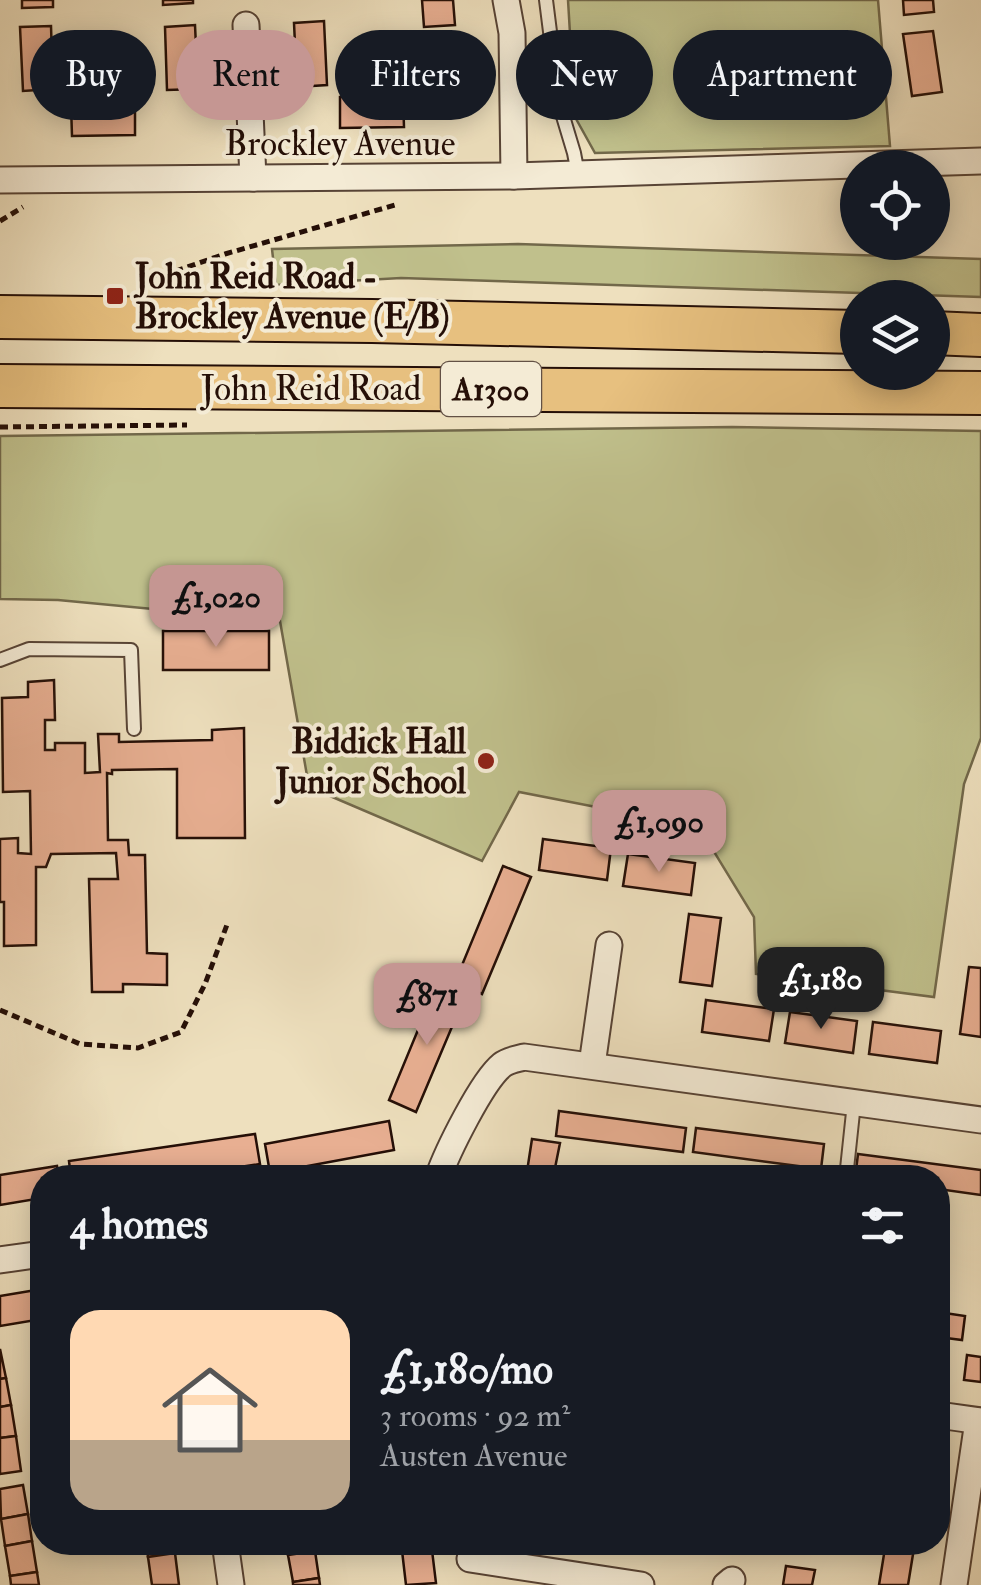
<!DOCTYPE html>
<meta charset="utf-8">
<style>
body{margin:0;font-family:"IM FELL Double Pica",serif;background:#20242c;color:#f1f3f6;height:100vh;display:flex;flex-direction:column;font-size:38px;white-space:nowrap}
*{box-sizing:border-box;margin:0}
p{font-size:32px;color:#9ea1a6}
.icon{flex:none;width:55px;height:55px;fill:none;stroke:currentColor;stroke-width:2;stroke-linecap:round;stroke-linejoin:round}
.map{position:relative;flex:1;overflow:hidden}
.sheet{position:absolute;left:30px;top:1165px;width:920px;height:390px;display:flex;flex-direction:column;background:#171b24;border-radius:40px;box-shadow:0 5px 25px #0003}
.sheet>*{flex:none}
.top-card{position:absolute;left:30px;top:30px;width:922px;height:90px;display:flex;gap:20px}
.buttons{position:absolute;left:840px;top:150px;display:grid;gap:20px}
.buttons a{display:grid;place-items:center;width:110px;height:110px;border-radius:50%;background:#171b24;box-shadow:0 5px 25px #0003;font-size:50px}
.price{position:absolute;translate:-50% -85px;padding:0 22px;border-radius:20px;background:#c59692;color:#111;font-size:32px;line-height:65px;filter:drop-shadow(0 2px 5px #0008)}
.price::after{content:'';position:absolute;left:50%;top:60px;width:30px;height:22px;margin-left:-15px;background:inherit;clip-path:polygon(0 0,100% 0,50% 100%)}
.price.current{background:#222;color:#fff}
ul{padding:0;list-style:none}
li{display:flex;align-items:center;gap:30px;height:250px;padding:0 40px}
li span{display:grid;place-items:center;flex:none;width:280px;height:200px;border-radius:30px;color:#555}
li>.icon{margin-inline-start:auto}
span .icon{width:120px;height:120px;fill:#fffc;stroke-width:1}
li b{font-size:42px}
h2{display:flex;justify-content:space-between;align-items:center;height:120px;padding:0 40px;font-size:42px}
.chip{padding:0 35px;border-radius:45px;background:#171b24;box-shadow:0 5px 25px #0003;font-size:35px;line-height:90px}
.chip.current{background:#c59692;color:#111}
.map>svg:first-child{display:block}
.green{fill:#c0c08c;stroke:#72684a;stroke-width:2.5}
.building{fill:#e8af92;stroke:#250f07;stroke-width:2.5}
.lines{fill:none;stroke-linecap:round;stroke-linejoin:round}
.service-casing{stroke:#574335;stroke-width:16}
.minor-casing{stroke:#574335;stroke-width:29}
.trunk-casing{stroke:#250f07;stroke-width:46}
.path{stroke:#250f07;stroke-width:5;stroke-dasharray:8 5;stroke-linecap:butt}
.service{stroke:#f4ebd5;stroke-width:12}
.minor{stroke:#f4ebd5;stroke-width:25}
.trunk{stroke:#e7c07f;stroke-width:42}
.poi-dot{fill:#8f2418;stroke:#f4ebd5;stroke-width:4}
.labels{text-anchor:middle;stroke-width:8;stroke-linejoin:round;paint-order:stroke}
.shield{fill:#f4ebd5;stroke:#635145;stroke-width:2.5}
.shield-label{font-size:32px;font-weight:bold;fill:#250f07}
.street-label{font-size:35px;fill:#250f07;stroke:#f4ebd5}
.poi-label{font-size:35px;font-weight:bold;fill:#250f07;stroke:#f4ebd5;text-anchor:start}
</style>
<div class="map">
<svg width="981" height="1585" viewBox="0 0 981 1585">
<rect width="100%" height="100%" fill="#eee0be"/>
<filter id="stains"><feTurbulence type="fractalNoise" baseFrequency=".002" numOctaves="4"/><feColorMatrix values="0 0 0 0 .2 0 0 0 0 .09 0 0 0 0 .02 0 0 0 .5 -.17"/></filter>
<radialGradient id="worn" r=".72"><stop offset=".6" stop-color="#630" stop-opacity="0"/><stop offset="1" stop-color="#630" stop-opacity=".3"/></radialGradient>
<!-- green -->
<g class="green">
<polygon points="568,0 878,0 890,146 595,153 575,117"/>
<polygon points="518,244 981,259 981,297 401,278 276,285 272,249"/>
<polygon points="732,427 981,431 981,738 964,784 934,997 756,974 754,917 699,827 519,792 482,861 309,787 280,621 58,600 0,599 0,436"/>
</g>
<!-- building -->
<g class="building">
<polygon points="22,0 53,0 53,7 22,8"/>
<polygon points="163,0 193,0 193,3 163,5"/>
<polygon points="422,0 453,0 455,25 424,27"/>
<polygon points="903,0 933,0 934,12 904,15"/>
<polygon points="324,21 327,85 297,87 294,23"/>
<polygon points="195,25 198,89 167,90 165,27"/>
<polygon points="51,26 53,89 23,91 20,27"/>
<polygon points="933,31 942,92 912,96 903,34"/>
<polygon points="431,46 462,46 464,101 433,101"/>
<polygon points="403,96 404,127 340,128 340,97"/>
<polygon points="71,105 135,105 135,135 72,136"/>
<rect x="163" y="631" width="106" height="39"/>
<polygon points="54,680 55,720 45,720 45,750 55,750 55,743 85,743 85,773 100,772 98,734 119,734 119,742 212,740 212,730 244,728 245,838 177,838 177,769 112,770 112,774 107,773 108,840 128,840 129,855 145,855 147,953 167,954 167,985 123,984 123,992 92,992 89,879 118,879 116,853 51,854 46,867 36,867 36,945 4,946 4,902 0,902 0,839 18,838 18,853 31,854 30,791 3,792 2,698 28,697 28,682"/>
<polygon points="543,839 611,848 607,880 539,870"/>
<polygon points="628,854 695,863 691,895 623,886"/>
<polygon points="503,866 531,877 482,994 455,982"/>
<polygon points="689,914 721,918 712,986 680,982"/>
<polygon points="969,967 981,968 981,1037 960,1034"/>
<polygon points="437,984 465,996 416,1112 389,1100"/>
<polygon points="706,1000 774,1009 769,1041 702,1032"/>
<polygon points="790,1012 857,1021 853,1053 785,1043"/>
<polygon points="873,1022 941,1031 937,1063 869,1054"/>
<polygon points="559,1111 686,1128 683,1152 556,1136"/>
<polygon points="389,1121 394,1150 270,1173 265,1144"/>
<polygon points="696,1128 824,1144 821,1169 693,1152"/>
<polygon points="255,1134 260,1164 168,1178 71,1178 69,1161"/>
<polygon points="532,1139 560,1143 553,1178 526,1178"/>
<polygon points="858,1154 981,1170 981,1195 938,1189 938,1178 855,1178"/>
<polygon points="57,1166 59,1178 42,1178 42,1198 0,1205 0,1175"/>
<polygon points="42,1289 42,1319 0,1326 0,1296"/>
<polygon points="938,1312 965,1316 962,1340 938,1337"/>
<polygon points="0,1349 6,1378 0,1379"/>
<polygon points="967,1355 981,1357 981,1382 964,1380"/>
<polygon points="6,1378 11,1405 0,1407 0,1379"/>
<polygon points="11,1405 16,1436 0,1438 0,1407"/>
<polygon points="16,1436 21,1471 0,1474 0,1438"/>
<polygon points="23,1485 28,1514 1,1519 0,1489"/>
<polygon points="28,1514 32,1541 5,1546 1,1519"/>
<polygon points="32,1541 37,1572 10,1576 5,1546"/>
<polygon points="146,1542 173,1542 175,1553 148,1557"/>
<polygon points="286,1542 313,1542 315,1551 288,1555"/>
<polygon points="401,1542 431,1542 436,1583 406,1585"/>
<polygon points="715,1542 778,1542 777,1551"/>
<polygon points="886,1542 915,1542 908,1585 879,1585"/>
<polygon points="315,1551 319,1578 293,1582 288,1555"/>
<polygon points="175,1553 179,1585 152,1585 148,1557"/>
<polygon points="786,1566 815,1570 812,1585 783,1585"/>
<polygon points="37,1572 39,1585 11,1585 10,1576"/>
<polygon points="319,1578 320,1585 293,1585 293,1582"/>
</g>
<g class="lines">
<defs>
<g id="service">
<polyline points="546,0 559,103 574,153 578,174"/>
<polyline points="0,660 29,649 131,650 134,729"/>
<polyline points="846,1178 854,1103"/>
</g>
<g id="minor">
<polyline points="506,0 512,33 514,176"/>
<polyline points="246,25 253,178"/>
<polyline points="0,180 514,176 981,161"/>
<polyline points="592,1065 609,945"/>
<path d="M 438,1178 C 447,1152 482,1081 502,1065 C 508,1060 517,1059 524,1057 L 981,1120"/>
<polyline points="0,1260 42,1254"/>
<polyline points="938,1415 981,1421"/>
<polyline points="225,1542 231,1585"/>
<polyline points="470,1559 641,1585"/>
<polyline points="726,1585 732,1580"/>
<polyline points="954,1585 978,1421"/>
</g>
<g id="trunk">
<polyline points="0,317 372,321 858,332"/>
<polyline points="932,333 981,335"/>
<polyline points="0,386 981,393"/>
</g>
</defs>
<!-- service casing -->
<use href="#service" class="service-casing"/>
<!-- minor casing -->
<use href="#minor" class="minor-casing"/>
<!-- trunk casing -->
<use href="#trunk" class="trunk-casing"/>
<!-- path -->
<g class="path">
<polyline points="0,221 23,207"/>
<polyline points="138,282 150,280 225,254 395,205"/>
<polyline points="0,427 187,425"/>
<polyline points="0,1010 80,1044 138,1048 181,1032 205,984 228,922"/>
</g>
<!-- service -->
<use href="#service" class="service"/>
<!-- minor -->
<use href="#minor" class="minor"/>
<!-- trunk -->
<use href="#trunk" class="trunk"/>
</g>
<!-- markers -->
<g class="poi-dot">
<rect x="105" y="286" width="20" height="20" rx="5"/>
<circle cx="486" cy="761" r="10"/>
</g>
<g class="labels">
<!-- shield labels -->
<rect class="shield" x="441" y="362" width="100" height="54" rx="8"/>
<g class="shield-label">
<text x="491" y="400">A1300</text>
</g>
<!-- street labels -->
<g class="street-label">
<text x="340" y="155">Brockley Avenue</text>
<text x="311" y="400">John Reid Road</text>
</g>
<!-- poi labels -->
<g class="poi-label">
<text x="135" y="288">John Reid Road -<tspan x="135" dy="40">Brockley Avenue (E/B)</tspan></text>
<text x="466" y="753" text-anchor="end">Biddick Hall<tspan x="466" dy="40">Junior School</tspan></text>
</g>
</g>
<rect width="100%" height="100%" filter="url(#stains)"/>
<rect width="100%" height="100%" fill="url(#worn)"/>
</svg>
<div class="buttons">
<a><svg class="icon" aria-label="locate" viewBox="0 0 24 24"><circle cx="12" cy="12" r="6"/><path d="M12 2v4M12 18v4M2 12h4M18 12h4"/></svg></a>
<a><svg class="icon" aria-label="layers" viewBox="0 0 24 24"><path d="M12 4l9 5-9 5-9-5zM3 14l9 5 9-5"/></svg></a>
</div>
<b class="price" style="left:216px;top:650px">£1,020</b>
<b class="price" style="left:659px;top:875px">£1,090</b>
<b class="price current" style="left:821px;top:1032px">£1,180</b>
<b class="price" style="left:427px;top:1048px">£871</b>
<div class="top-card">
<a class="chip">Buy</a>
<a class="chip current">Rent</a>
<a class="chip">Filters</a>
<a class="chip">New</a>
<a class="chip">Apartment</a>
</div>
<section class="sheet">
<h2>4 homes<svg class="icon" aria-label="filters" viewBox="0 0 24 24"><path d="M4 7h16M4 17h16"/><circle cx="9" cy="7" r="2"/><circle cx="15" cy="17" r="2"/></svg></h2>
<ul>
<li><span style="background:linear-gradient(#ffd9b3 65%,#b9a48a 0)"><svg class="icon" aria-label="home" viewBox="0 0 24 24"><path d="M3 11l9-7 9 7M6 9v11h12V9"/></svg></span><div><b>£1,180/mo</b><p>3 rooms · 92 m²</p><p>Austen Avenue</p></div></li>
</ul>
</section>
</div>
